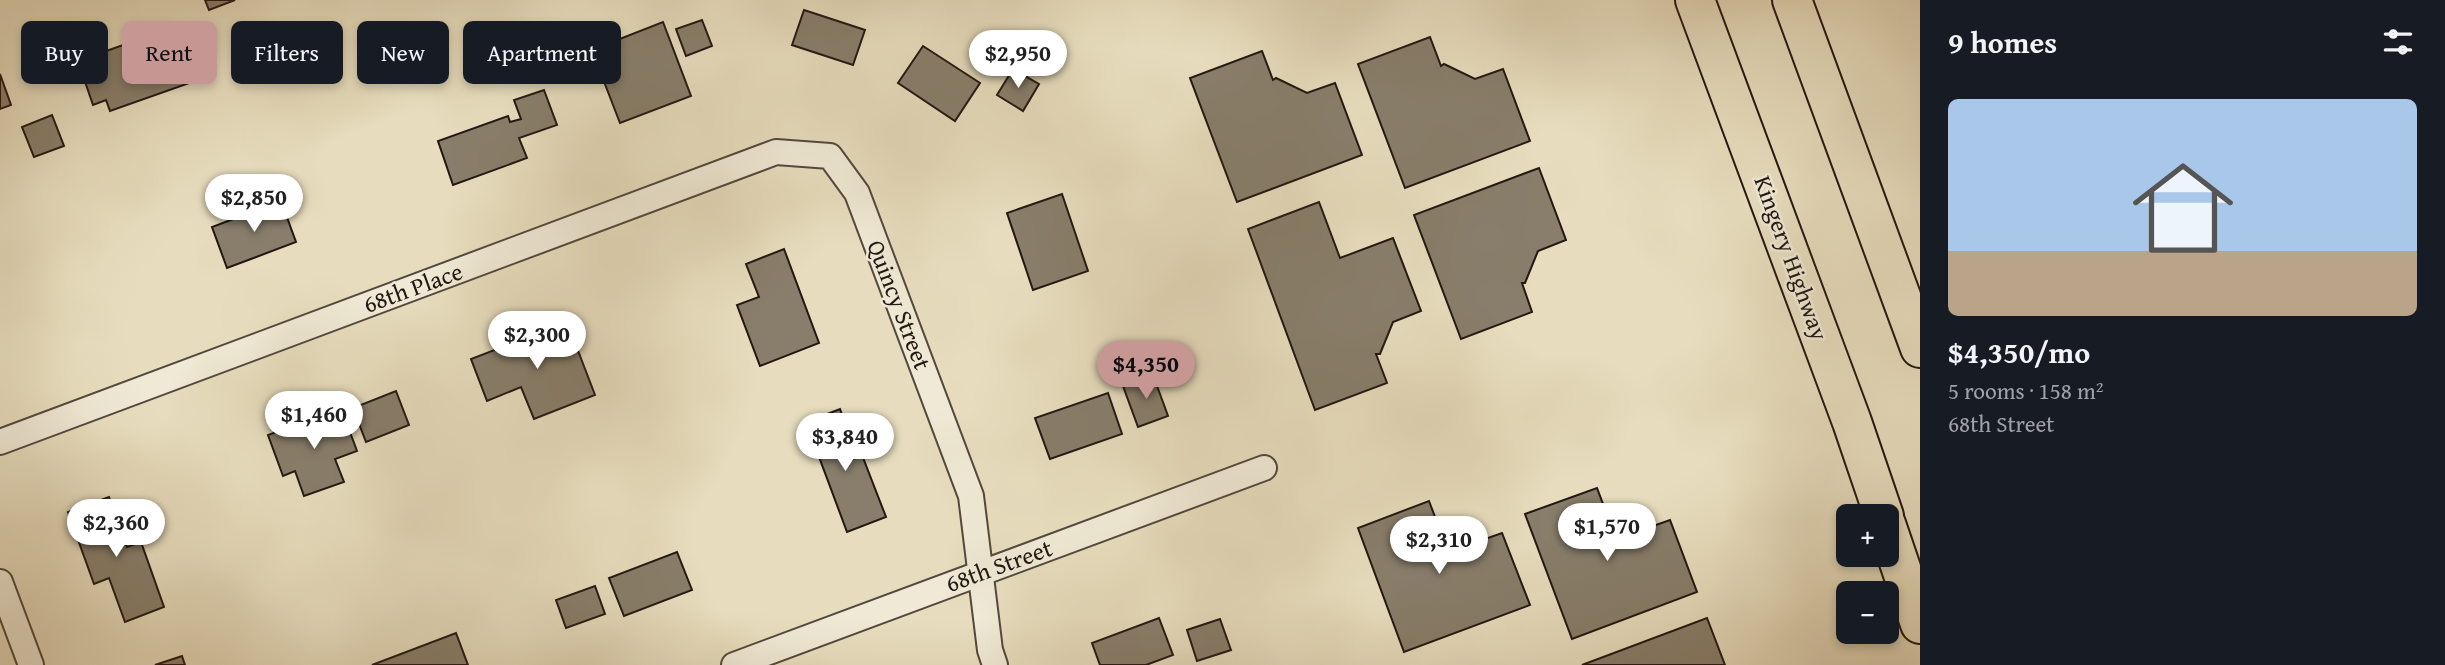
<!DOCTYPE html>
<meta charset="utf-8">
<style>
body{margin:0;font-family:"Gentium Book Plus",serif;background:#20242c;color:#f1f3f6;height:100vh;display:flex;flex-direction:column;font-size:26px;white-space:nowrap}
*{box-sizing:border-box;margin:0}
p{font-size:23px;color:#9ea1a6}
.icon{flex:none;width:38px;height:38px;fill:none;stroke:currentColor;stroke-width:2;stroke-linecap:round;stroke-linejoin:round}
.map{position:relative;flex:1;overflow:hidden}
.details{display:flex;flex-direction:column;background:#171b24;width:525px}
.details>*{flex:none}
.banner{position:absolute;left:21px;top:21px;width:665px;height:63px;display:flex;gap:14px}
.fabs{position:absolute;left:1836px;top:504px;display:grid;gap:14px}
.fabs a{display:grid;place-items:center;width:63px;height:63px;border-radius:10px;background:#171b24;box-shadow:0 4px 10px #0003;font-size:35px}
.price{position:absolute;translate:-50% -60px;padding:0 16px;border-radius:24px;background:#fff;color:#222;font-size:23px;line-height:46px;filter:drop-shadow(0 2px 4px #0008)}
.price::after{content:'';position:absolute;left:50%;top:42px;width:21px;height:16px;margin-left:-10px;background:inherit;clip-path:polygon(0 0,100% 0,50% 100%)}
.price.current{background:#c59692;color:#111}
ul{padding:0;list-style:none}
li{display:grid;align-content:center;gap:14px;height:371px;padding:0 28px}
li span{display:grid;place-items:center;height:217px;border-radius:10px;color:#555}
li>.icon{margin-inline-start:auto}
span .icon{width:126px;height:126px;fill:#fffc;stroke-width:1}
li b{font-size:30px}
h2{display:flex;justify-content:space-between;align-items:center;height:84px;padding:0 28px;font-size:30px}
.pill{padding:0 24px;border-radius:10px;background:#171b24;box-shadow:0 4px 10px #0003;font-size:24px;line-height:63px}
.pill.current{background:#c59692;color:#111}
main{display:flex;flex:1;min-height:0}
.map>svg:first-child{display:block}
.building{fill:#887e6b;stroke:#221712;stroke-width:2}
.lines{fill:none;stroke-linecap:round;stroke-linejoin:round}
.street-casing{stroke:#53483d;stroke-width:28}
.highway-casing{stroke:#221712;stroke-width:42}
.street{stroke:#efe9d5;stroke-width:24}
.highway{stroke:#e7ddbe;stroke-width:38}
.labels{text-anchor:middle;stroke-width:5;stroke-linejoin:round;paint-order:stroke}
.street-label{font-size:24px;fill:#221712;stroke:#efe9d5}
</style>
<main>
<div class="map">
<svg width="1920" height="665" viewBox="0 0 1920 665">
<rect width="100%" height="100%" fill="#e7ddbe"/>
<filter id="stains"><feTurbulence type="fractalNoise" baseFrequency=".00286" numOctaves="4"/><feColorMatrix values="0 0 0 0 .2 0 0 0 0 .09 0 0 0 0 .02 0 0 0 .5 -.17"/></filter>
<radialGradient id="worn" r=".72"><stop offset=".6" stop-color="#630" stop-opacity="0"/><stop offset="1" stop-color="#630" stop-opacity=".3"/></radialGradient>
<!-- building -->
<g class="building">
<polygon points="205,0 235,0 209,10"/>
<polygon points="804,10 865,30 853,65 792,45"/>
<polygon points="702,20 712,46 686,56 676,29"/>
<polygon points="663,22 691,96 620,123 603,79 610,75 599,47"/>
<polygon points="182,35 198,80 110,111 106,100 93,105 78,61 123,45 127,55"/>
<polygon points="1430,37 1441,66 1444,64 1475,79 1503,69 1530,141 1405,188 1358,64"/>
<polygon points="923,46 980,83 955,121 898,83"/>
<polygon points="1262,51 1273,80 1276,78 1307,93 1335,83 1362,155 1237,202 1190,78"/>
<polygon points="1013,69 1039,84 1023,111 997,95"/>
<polygon points="0,74 11,105 0,109"/>
<polygon points="544,90 557,125 519,138 527,158 453,185 438,141 508,116 510,122 521,119 514,100"/>
<polygon points="52,115 64,146 34,157 22,127"/>
<polygon points="1539,168 1566,240 1538,251 1525,283 1522,283 1532,312 1461,339 1414,215"/>
<polygon points="1062,194 1088,271 1033,290 1007,213"/>
<polygon points="281,201 296,242 227,268 212,227"/>
<polygon points="1319,202 1340,258 1393,238 1421,311 1393,322 1380,354 1376,354 1387,383 1315,410 1248,229"/>
<polygon points="784,249 819,343 760,366 737,305 759,297 746,264"/>
<polygon points="567,322 595,395 534,419 521,387 487,401 471,359"/>
<polygon points="1153,375 1168,416 1138,427 1123,386"/>
<polygon points="396,391 409,425 366,442 353,408"/>
<polygon points="1108,393 1122,434 1050,459 1035,418"/>
<polygon points="341,408 357,451 335,459 344,482 304,496 295,471 283,476 268,435"/>
<polygon points="840,409 850,437 840,440 848,461 862,455 886,517 847,532 806,422"/>
<polygon points="1597,488 1608,517 1611,514 1642,530 1670,520 1697,592 1572,639 1525,514"/>
<polygon points="109,497 127,547 141,542 164,607 125,622 109,578 94,584 68,512"/>
<polygon points="1429,501 1440,530 1443,528 1474,543 1502,533 1530,605 1404,652 1358,528"/>
<polygon points="677,552 692,590 624,616 609,578"/>
<polygon points="595,586 605,614 566,628 556,600"/>
<polygon points="1159,618 1173,655 1146,665 1100,665 1092,643"/>
<polygon points="1707,618 1725,665 1582,665"/>
<polygon points="1220,619 1231,650 1197,661 1187,630"/>
<polygon points="456,633 468,665 372,665"/>
<polygon points="182,656 185,665 155,665"/>
</g>
<g class="lines">
<defs>
<g id="street">
<polyline points="0,442 776,152 830,156 857,193 971,496 990,650 995,665"/>
<polyline points="0,582 31,665"/>
<polyline points="734,665 1264,468"/>
</g>
<g id="highway">
<polyline points="1695,0 1852,422 1884,516"/>
<polyline points="1792,0 1920,348"/>
<polyline points="1886,524 1920,624"/>
</g>
</defs>
<!-- street casing -->
<use href="#street" class="street-casing"/>
<!-- highway casing -->
<use href="#highway" class="highway-casing"/>
<!-- street -->
<use href="#street" class="street"/>
<!-- highway -->
<use href="#highway" class="highway"/>
</g>
<g class="labels">
<!-- street labels -->
<g class="street-label">
<text transform="translate(1791 258) rotate(70)" y="8">Kingery Highway</text>
<text transform="translate(413 288) rotate(-20)" y="8">68th Place</text>
<text transform="translate(899 305) rotate(69)" y="8">Quincy Street</text>
<text transform="translate(999 566) rotate(-20)" y="8">68th Street</text>
</g>
</g>
<rect width="100%" height="100%" filter="url(#stains)"/>
<rect width="100%" height="100%" fill="url(#worn)"/>
</svg>
<div class="fabs">
<a>+</a>
<a>−</a>
</div>
<b class="price" style="left:1018px;top:90px">$2,950</b>
<b class="price" style="left:254px;top:234px">$2,850</b>
<b class="price" style="left:537px;top:371px">$2,300</b>
<b class="price current" style="left:1146px;top:401px">$4,350</b>
<b class="price" style="left:314px;top:451px">$1,460</b>
<b class="price" style="left:845px;top:473px">$3,840</b>
<b class="price" style="left:116px;top:559px">$2,360</b>
<b class="price" style="left:1607px;top:563px">$1,570</b>
<b class="price" style="left:1439px;top:576px">$2,310</b>
<div class="banner">
<a class="pill">Buy</a>
<a class="pill current">Rent</a>
<a class="pill">Filters</a>
<a class="pill">New</a>
<a class="pill">Apartment</a>
</div>
</div>
<section class="details">
<h2>9 homes<svg class="icon" aria-label="filters" viewBox="0 0 24 24"><path d="M4 7h16M4 17h16"/><circle cx="9" cy="7" r="2"/><circle cx="15" cy="17" r="2"/></svg></h2>
<ul>
<li><span style="background:linear-gradient(#a9c7e8 70%,#b9a48a 0)"><svg class="icon" aria-label="home" viewBox="0 0 24 24"><path d="M3 11l9-7 9 7M6 9v11h12V9"/></svg></span><div><b>$4,350/mo</b><p>5 rooms · 158 m²</p><p>68th Street</p></div></li>
</ul>
</section>
</main>
